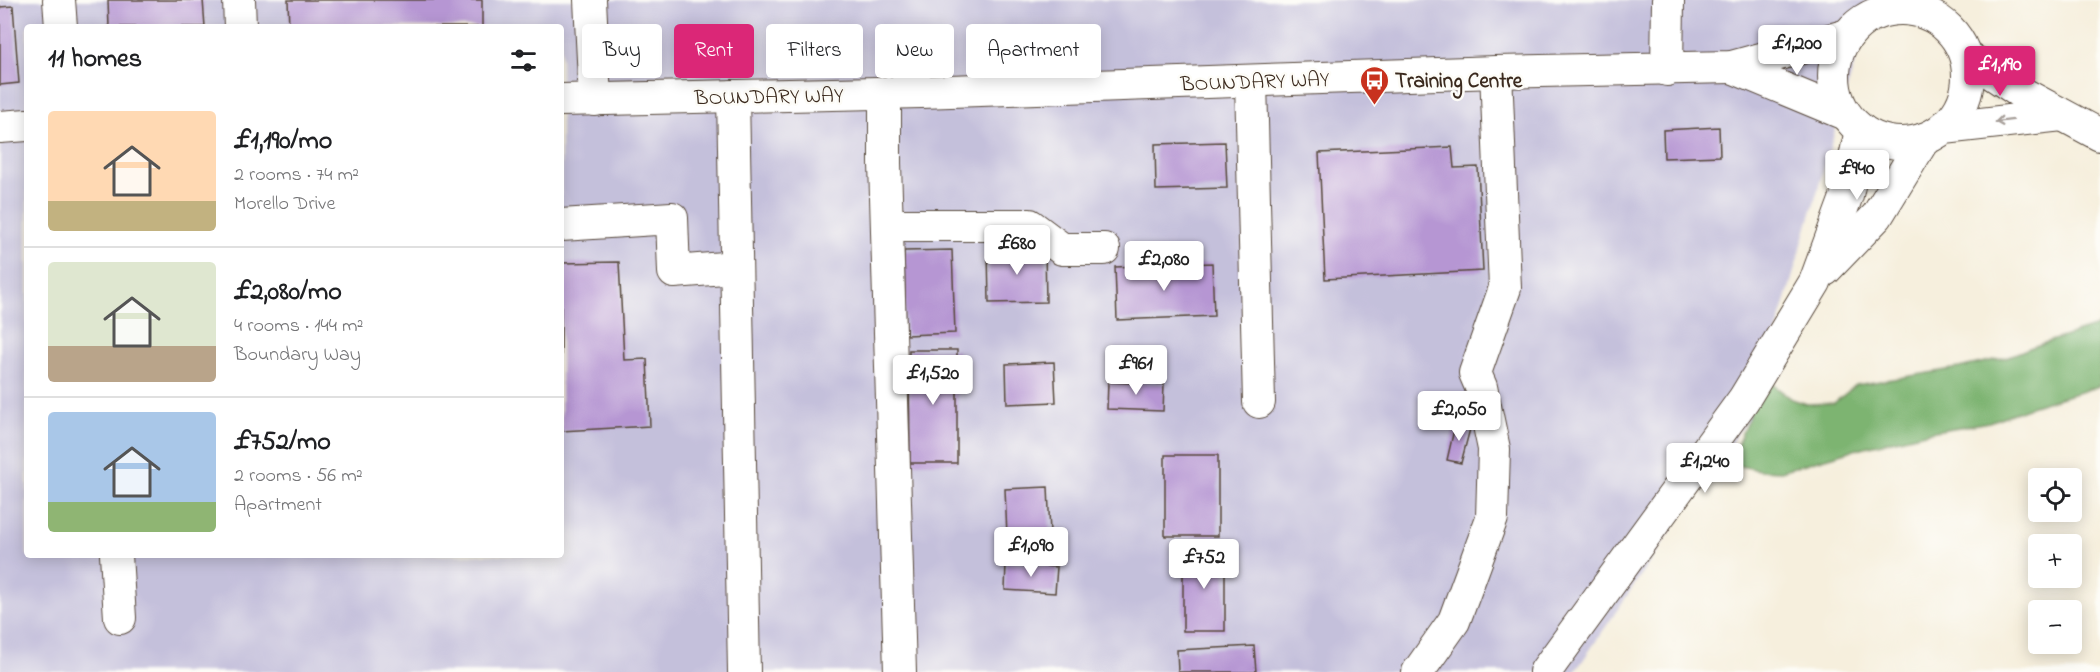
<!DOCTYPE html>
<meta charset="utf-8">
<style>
body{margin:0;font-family:"Indie Flower",sans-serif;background:#f6f6f6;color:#202124;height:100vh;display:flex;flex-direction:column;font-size:22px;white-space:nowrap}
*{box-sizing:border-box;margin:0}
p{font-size:20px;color:#757577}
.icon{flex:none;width:33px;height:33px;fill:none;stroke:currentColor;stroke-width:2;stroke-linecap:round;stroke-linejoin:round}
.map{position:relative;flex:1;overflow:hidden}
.panel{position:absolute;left:24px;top:24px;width:540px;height:534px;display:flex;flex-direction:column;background:#fff;border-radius:6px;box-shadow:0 3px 15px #0003}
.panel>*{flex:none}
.hud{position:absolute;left:582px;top:24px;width:570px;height:54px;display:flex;gap:12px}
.buttons{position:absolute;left:2028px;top:468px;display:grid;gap:12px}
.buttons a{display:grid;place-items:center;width:54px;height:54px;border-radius:6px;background:#fff;box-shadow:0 3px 15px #0003;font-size:30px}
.price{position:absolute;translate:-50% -51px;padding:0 14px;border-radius:6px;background:#fff;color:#222;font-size:20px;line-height:39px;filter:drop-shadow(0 2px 3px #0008)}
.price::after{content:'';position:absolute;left:50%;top:36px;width:18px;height:14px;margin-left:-9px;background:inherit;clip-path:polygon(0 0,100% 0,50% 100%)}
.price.active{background:#db2777;color:#fff}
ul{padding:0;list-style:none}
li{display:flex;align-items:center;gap:18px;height:150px;padding:0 24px}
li+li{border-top:2px solid #e0e0e0}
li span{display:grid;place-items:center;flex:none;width:168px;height:120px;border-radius:6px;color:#555}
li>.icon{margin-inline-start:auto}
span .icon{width:72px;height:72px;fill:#fffc;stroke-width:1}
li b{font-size:26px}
h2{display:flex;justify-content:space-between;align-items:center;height:72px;padding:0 24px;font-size:26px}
.pill{padding:0 21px;border-radius:6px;background:#fff;box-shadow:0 3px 15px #0003;font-size:21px;line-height:54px}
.pill.active{background:#db2777;color:#fff}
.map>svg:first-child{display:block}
.industrial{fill:#c4c0db;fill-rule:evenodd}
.forest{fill:#7db471;stroke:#5c6f48;stroke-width:1.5}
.building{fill:#b696d3}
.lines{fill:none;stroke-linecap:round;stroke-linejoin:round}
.minor-casing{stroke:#57483b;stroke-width:34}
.minor{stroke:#fff;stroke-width:32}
.oneway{stroke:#a79f9a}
.labels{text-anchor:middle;stroke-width:5;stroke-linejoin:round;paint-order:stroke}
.poi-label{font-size:21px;font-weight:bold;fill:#3b2a1e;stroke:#fdfcf7;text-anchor:start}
.street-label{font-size:21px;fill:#3b2a1e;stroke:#fdfcf7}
</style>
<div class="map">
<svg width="2100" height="672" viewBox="0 0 2100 672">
<rect width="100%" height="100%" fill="#fdfcf7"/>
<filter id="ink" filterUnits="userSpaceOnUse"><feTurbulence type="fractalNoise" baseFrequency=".0167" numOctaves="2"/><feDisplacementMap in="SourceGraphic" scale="12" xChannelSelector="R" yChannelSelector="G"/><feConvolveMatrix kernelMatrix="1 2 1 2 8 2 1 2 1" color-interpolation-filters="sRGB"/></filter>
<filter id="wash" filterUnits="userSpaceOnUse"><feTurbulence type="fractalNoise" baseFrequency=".008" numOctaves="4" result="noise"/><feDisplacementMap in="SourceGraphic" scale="24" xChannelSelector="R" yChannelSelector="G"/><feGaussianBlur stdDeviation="1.35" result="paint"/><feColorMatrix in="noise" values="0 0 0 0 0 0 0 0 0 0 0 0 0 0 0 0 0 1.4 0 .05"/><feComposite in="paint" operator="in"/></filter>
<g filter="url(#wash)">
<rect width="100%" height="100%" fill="#f6efdd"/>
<!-- industrial -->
<path class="industrial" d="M 0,0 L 1873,0 L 1754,409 L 1575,672 L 0,672 ZM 27,27 L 561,27 L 561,555 L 27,555 Z"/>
<!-- forest -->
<polygon class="forest" points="2100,325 2100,386 2033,406 1989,422 1929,432 1857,449 1781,471 1760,470 1729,464 1765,379 1792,399 1807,404 1834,403 1856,385 1959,368 2007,357 2032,347"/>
<g id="blocks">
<!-- building -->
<g class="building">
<polygon points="108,0 203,0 205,27 109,27"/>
<polygon points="288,0 482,0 482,27 289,27"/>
<polygon points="13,6 19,83 0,85 0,7"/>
<polygon points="1719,127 1720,156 1664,158 1663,130"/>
<polygon points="1225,142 1227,188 1156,190 1155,144"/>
<polygon points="1452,147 1454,168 1478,167 1483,271 1325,279 1319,153"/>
<polygon points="1045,249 1046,302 989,303 988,250"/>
<polygon points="952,250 955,333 906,335 904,251"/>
<polygon points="619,262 624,360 647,359 650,426 561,431 561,263"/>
<polygon points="1212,263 1214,316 1117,320 1115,267"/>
<polygon points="909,350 957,350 957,463 910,463"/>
<polygon points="1054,362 1056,402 1007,404 1006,364"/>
<polygon points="1108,382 1164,384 1163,411 1107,409"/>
<polygon points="1456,421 1471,425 1461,463 1447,460"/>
<rect x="1165" y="455" width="53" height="81"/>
<polygon points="1048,487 1051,557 1008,559 1005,489"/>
<rect x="1183" y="549" width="42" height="82"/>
<polygon points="1006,563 1057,567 1055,593 1005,590"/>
<polygon points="1254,646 1256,672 1178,672 1177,650"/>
</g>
</g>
</g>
<g filter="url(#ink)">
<use href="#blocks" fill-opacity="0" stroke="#57483b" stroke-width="1.5"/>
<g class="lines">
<defs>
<g id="minor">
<polyline points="59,0 61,27"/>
<polyline points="239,0 240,27"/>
<polyline points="590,0 595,100"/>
<circle cx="1901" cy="76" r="67"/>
<polyline points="1966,56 2020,92 2100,135"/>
<polyline points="1732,67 1845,114"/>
<polyline points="1667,70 1668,0"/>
<polyline points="1251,81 1259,402"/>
<polyline points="885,93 885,163 900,672"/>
<polyline points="733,96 744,672"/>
<polyline points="561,100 921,92 1496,72 1732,67 1848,35"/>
<polyline points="0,127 27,125"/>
<polyline points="1944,128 2062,115"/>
<polyline points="561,225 672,218 674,272 736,267"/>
<polyline points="887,225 1030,225 1062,249 1104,249"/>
<polyline points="1825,270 1877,216 1924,139"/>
<polyline points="116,555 120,618"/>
<polyline points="1418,672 1454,621 1492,518 1494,449 1481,387 1475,373 1505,288 1496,72"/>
<polyline points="1545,672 1744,399 1815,282 1847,195 1861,130"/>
</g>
</defs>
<!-- minor casing -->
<use href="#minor" class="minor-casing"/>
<!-- minor -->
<use href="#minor" class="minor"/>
</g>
<!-- one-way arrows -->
<defs><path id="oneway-shaft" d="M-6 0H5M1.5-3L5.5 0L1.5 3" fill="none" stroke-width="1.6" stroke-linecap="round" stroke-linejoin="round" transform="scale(1.5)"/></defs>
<use class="oneway" href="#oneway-shaft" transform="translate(2004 121) rotate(173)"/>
</g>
<!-- icons -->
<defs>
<symbol id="bus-pin" viewBox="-11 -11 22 30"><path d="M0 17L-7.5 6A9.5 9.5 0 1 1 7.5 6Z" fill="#c8321e" stroke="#fdfcf7"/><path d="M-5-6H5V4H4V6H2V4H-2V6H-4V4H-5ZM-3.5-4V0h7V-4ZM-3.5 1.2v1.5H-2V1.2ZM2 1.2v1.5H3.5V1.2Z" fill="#fff"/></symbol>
</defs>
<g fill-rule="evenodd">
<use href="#bus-pin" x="1358" y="64" width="33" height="45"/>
</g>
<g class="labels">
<!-- poi labels -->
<g class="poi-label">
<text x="1395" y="87">Training Centre</text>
</g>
<!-- street labels -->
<g class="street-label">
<text transform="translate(1255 81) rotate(-2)" y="7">BOUNDARY WAY</text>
<text transform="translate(769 96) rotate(-1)" y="7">BOUNDARY WAY</text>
</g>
</g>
</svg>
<div class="buttons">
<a><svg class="icon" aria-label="locate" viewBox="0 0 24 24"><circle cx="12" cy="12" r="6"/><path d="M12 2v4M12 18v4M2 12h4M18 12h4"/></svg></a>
<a>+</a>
<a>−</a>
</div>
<b class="price" style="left:1797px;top:76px">£1,200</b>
<b class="price active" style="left:2000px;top:97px">£1,190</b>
<b class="price" style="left:1857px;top:201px">£940</b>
<b class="price" style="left:1017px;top:276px">£680</b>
<b class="price" style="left:1164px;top:292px">£2,080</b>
<b class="price" style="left:1136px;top:396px">£961</b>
<b class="price" style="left:933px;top:406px">£1,520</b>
<b class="price" style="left:1459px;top:442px">£2,050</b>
<b class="price" style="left:1705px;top:494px">£1,240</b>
<b class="price" style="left:1031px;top:578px">£1,090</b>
<b class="price" style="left:1204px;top:590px">£752</b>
<div class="hud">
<a class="pill">Buy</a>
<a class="pill active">Rent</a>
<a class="pill">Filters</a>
<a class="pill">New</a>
<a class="pill">Apartment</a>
</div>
<section class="panel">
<h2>11 homes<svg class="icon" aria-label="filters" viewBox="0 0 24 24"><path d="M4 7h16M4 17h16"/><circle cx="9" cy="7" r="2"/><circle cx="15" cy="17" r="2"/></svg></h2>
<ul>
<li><span style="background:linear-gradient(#ffd9b3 75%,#c2b280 0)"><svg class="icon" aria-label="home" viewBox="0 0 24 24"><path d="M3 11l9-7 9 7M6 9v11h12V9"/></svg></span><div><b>£1,190/mo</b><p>2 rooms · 74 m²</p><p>Morello Drive</p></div></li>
<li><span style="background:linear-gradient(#dfe7d0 70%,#b9a48a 0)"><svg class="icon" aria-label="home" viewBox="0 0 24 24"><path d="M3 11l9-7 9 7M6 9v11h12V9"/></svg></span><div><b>£2,080/mo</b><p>4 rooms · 144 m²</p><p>Boundary Way</p></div></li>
<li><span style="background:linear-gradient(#a9c7e8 75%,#8fb573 0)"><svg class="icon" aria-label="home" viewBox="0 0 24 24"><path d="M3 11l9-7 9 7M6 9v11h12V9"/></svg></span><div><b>£752/mo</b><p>2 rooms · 56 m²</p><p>Apartment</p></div></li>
</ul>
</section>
</div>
